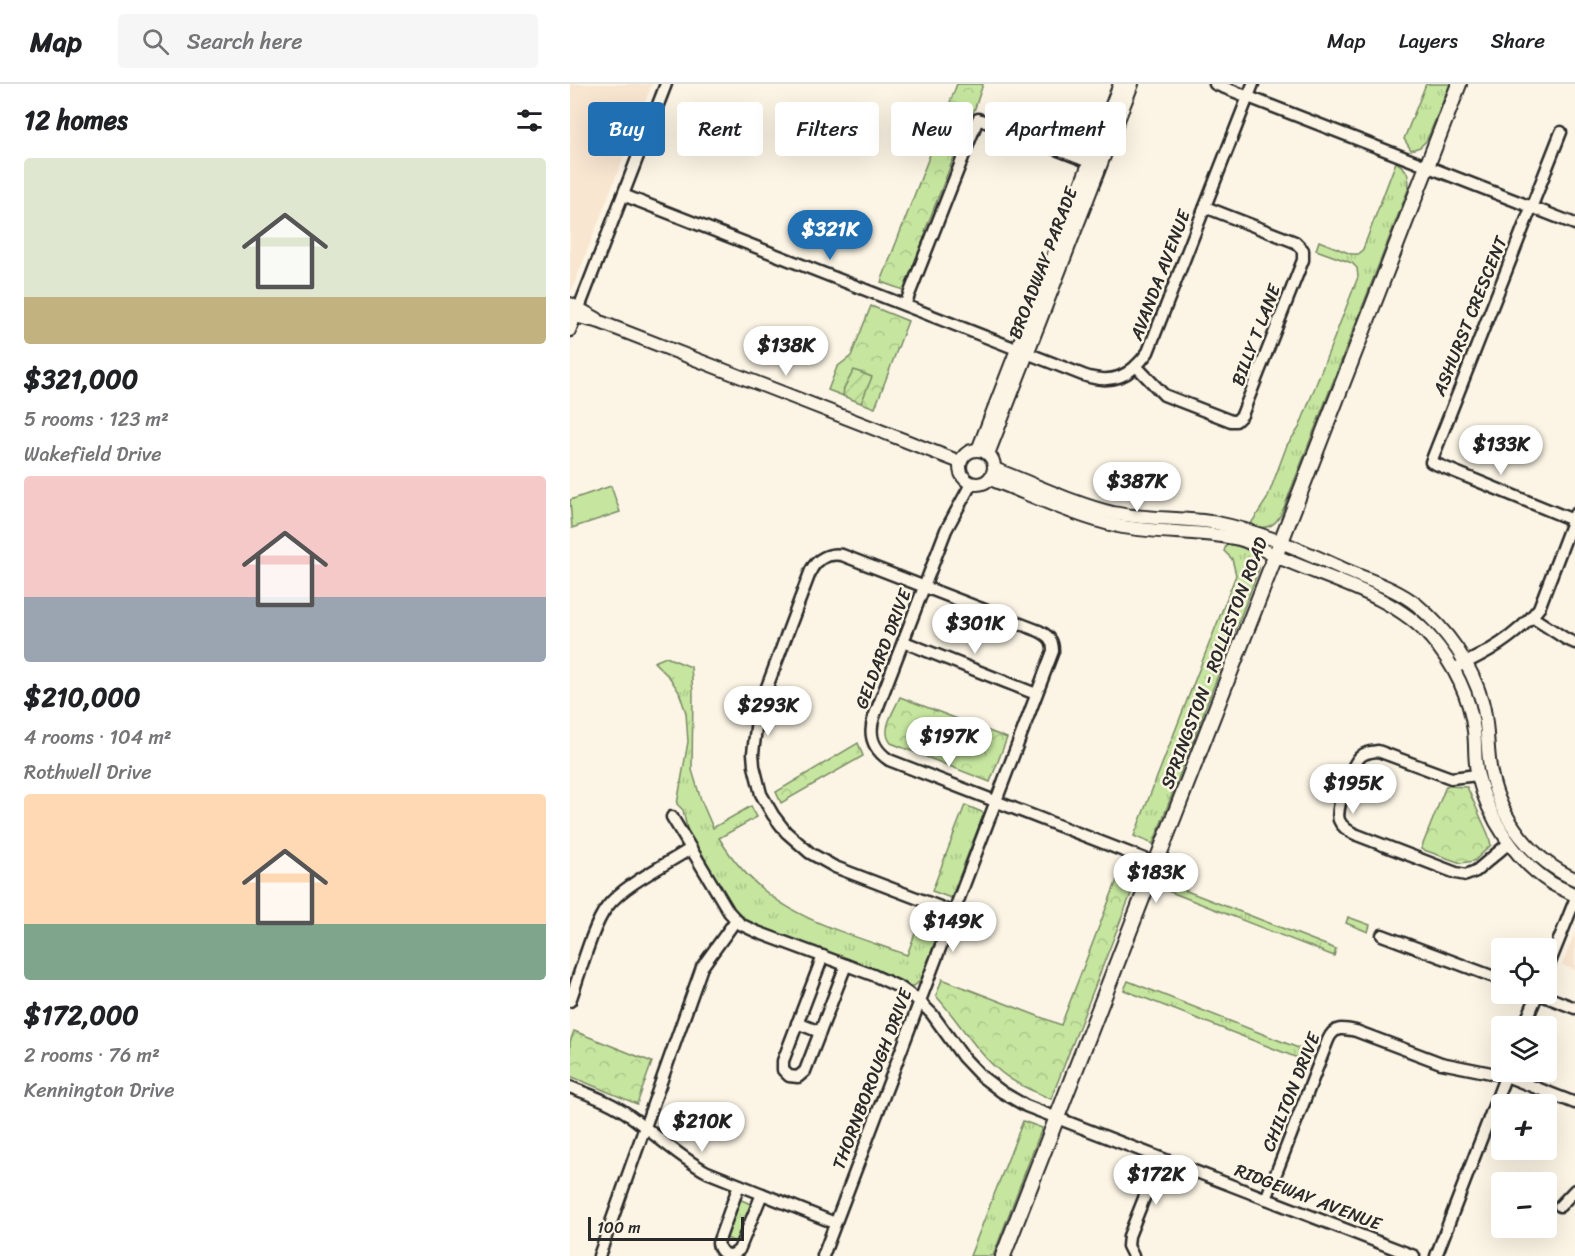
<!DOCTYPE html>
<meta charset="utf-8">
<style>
body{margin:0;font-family:Sriracha,sans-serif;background:#f6f6f6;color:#202124;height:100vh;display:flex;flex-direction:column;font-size:22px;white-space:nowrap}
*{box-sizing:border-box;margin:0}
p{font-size:20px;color:#757577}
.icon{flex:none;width:33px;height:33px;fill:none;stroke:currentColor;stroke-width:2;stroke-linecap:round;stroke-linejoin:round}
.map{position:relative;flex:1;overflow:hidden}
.details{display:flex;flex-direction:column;background:#fff;width:570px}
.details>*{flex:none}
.banner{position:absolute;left:18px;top:18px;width:570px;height:54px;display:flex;gap:12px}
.fabs{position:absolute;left:921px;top:854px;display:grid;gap:12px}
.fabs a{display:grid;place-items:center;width:66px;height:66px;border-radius:6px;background:#fff;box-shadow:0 6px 24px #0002;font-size:30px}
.scale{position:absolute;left:18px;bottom:15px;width:156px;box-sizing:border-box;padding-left:6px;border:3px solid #2b2b2b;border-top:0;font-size:16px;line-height:21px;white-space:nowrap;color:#2b2b2b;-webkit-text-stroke:4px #fcf5e5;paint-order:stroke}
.price{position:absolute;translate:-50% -51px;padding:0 14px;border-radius:21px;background:#fff;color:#222;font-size:20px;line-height:39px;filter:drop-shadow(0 2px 3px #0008)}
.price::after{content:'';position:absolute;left:50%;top:36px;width:18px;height:14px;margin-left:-9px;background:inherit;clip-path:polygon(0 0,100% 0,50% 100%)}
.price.current{background:#1f6fb2;color:#fff}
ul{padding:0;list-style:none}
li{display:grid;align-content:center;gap:12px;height:318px;padding:0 24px}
li span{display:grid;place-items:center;height:186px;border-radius:6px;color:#555}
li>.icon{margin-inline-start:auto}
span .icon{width:108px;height:108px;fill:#fffc;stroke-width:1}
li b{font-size:26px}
h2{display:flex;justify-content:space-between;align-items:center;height:72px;padding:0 24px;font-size:26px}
.pill{padding:0 21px;border-radius:6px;background:#fff;box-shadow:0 6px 24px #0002;font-size:21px;line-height:54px}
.pill.current{background:#1f6fb2;color:#fff}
header{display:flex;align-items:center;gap:36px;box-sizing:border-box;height:84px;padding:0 30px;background:#fff;border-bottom:2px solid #e0e0e0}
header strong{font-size:28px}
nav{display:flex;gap:33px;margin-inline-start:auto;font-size:21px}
.search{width:420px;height:54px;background:#f6f6f6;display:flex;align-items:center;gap:15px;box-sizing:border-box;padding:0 21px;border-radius:6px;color:#757577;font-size:22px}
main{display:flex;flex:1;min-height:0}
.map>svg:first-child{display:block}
.built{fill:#f9e6d1}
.grass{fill:url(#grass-tufts);stroke:#788865;stroke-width:1.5}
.park{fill:url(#park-crowns);stroke:#788865;stroke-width:1.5}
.garden{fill:url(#garden-furrows);stroke:#788865;stroke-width:1.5}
.pitch{fill:#c6e69f;stroke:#788865;stroke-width:1.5}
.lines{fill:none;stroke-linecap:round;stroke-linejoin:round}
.minor-casing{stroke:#2b2b2b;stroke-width:15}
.tertiary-casing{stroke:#2b2b2b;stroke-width:16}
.secondary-casing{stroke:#2b2b2b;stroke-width:18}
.minor{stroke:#fcf5e5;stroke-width:10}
.tertiary{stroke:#fcf5e5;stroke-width:12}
.secondary{stroke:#fcf5e5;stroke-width:14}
.labels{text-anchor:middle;stroke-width:5;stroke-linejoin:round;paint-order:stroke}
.street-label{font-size:18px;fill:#2b2b2b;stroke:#fcf5e5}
</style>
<header>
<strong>Map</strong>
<div class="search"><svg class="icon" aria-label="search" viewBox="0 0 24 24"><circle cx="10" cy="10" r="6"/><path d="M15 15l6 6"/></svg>Search here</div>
<nav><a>Map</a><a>Layers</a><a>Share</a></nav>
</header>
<main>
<section class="details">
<h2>12 homes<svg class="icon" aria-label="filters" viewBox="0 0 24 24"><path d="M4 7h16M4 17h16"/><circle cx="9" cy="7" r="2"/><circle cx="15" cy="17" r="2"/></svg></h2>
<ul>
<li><span style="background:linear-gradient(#dfe7d0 75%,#c2b280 0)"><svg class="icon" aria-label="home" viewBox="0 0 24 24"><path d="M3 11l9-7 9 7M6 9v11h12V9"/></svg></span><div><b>$321,000</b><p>5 rooms · 123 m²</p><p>Wakefield Drive</p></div></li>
<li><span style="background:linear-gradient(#f6c9c9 65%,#9aa5b1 0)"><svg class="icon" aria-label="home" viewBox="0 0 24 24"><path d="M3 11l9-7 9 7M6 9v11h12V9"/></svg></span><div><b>$210,000</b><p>4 rooms · 104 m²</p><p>Rothwell Drive</p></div></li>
<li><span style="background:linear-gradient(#ffd9b3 70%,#7fa58c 0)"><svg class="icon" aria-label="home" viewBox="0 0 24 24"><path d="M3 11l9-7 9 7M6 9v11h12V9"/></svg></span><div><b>$172,000</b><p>2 rooms · 76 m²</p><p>Kennington Drive</p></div></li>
</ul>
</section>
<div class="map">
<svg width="1005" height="1172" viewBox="0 0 1005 1172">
<defs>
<pattern id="grass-tufts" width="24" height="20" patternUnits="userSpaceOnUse" patternTransform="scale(1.5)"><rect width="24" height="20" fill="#c6e69f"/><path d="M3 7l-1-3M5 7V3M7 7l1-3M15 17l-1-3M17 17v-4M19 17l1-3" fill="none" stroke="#aac589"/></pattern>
<pattern id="park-crowns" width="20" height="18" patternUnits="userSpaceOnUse" patternTransform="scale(1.5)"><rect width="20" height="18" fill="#c6e69f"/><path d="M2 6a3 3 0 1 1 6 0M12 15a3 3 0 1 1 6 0" fill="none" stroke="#aac589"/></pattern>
<pattern id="garden-furrows" width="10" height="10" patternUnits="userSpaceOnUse" patternTransform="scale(1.5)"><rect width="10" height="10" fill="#c6e69f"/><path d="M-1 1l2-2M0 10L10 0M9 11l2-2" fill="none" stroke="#aac589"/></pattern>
</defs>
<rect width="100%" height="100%" fill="#fcf5e5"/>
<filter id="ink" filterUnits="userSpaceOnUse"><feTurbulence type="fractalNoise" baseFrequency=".0167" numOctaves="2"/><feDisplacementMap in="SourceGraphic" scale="12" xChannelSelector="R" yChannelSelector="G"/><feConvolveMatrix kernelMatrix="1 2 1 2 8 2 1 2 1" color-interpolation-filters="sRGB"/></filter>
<g filter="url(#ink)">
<!-- built -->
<g class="built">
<polygon points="0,0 82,0 2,206 0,206"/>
<polygon points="1005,848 1005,886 992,881"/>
</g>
<!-- grass -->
<g class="grass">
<polygon points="856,0 880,0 857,56 850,63 841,66 834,55"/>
<path d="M 826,78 C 837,85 839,90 839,103 L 720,408 C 712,429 707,451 680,441 L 697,415 L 717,361 L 729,344 L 788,193 L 787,184 L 782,179 L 746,166 L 749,157 L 781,170 L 789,170 L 793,165 Z"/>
<path d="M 657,459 C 675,464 684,464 689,485 L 583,760 L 564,752 L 666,491 L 662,475 L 654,467 Z"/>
<path d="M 96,573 L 121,583 L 123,609 L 122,686 L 131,716 L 143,744 L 181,722 L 187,733 L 149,754 C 195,830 260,843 337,871 L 352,831 L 372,838 L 351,896 L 344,902 L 340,902 L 315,889 L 181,839 L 165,826 L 118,749 L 113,726 L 107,720 L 118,658 L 116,629 L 109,608 L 100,594 L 84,578 Z"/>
<polygon points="395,721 414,729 381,814 362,807"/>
<polygon points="596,799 766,865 764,872 593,805"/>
<polygon points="778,833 800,841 798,848 776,839"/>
<polygon points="558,897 741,969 738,978 554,906"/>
<polygon points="453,1037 472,1044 423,1172 400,1172"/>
<polygon points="169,1115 183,1121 168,1159 154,1153"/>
</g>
<!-- park -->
<g class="park">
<polygon points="387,0 413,0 396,51 393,50 355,147 358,148 336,207 311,198"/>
<polygon points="301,222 338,237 305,324 258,306 267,283 281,272"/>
<path d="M 330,613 L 437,654 L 420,698 L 321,659 C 310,646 324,627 330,613 Z"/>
<polygon points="288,659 293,672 211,719 206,708"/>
<polygon points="876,702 897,703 918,750 921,761 904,777 891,779 851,765"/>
<path d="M 552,783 L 569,789 L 481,1015 C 470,1010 458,1005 447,999 C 412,980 392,940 366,912 L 372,895 L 491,941 Z"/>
<polygon points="4,947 82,978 67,1020 0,992 0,958"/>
</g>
<!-- garden -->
<polygon class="garden" points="284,286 302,293 291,319 273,312 274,304"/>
<!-- pitch -->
<polygon class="pitch" points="41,402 50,428 2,444 0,416"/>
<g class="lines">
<defs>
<g id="minor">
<polyline points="645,0 1005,140"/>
<polyline points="991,48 861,378 1003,436"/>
<path d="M 53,111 L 513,291 C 542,301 560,293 578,268 L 683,0"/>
<polyline points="335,221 408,35 527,81"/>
<polyline points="0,247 96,0"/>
<polyline points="566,282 594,311 661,337 666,337 672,331 733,176 733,166 725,158 635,123"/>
<path d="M 401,400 L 376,446 L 304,633 C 298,651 303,665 319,676 L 585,779"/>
<polyline points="962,533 996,555 1005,559"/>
<polyline points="334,558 466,610"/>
<path d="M 883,585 C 915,570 947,553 969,524 L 1005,430"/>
<path d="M 908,691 L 881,694 L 808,667 C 801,668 795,668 790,673 C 781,682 765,725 769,736 C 772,744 780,748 787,751 L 886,789 L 896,791 L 906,787 L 939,759"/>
<polyline points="102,733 159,828 170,840 187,848 303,891 331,904 349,917 362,930 393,973 411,992 432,1008 456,1022 844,1172"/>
<polyline points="812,851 932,896"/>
<polyline points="253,872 213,977 213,986 219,992 228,993 235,987 276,881"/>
<polyline points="976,888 1005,816"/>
<polyline points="966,909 1005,924"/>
<path d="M 0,917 C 9,893 22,842 37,823 C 53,801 97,780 120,765"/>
<polyline points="227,939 250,948"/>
<polyline points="954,942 968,909"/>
<path d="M 0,1003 C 20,1011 41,1018 59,1031 C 85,1050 109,1073 137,1088 L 265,1139"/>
<path d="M 169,1101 L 148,1159 C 149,1167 154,1171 162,1171 L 169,1166 L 192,1110"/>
<path d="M 696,1115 L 758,956 C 764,942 773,944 786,947 L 871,979 L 936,992 L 1005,1019"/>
<polyline points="990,1122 1005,1106"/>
<polyline points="29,1172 132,883 166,836"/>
<path d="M 253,1172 L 483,567 C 483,556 479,552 469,547 L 272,471 C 258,469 247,475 241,486 L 188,627 L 183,669 L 184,682 L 191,710 L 203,731 L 216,748 L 240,769 L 265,783 L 383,828"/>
<polyline points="563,1172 558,1162 559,1152 590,1074"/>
<polyline points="866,1172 937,988"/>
</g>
<g id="tertiary">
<polyline points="0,220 27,235"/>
<polyline points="0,231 30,238 390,378"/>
<circle cx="407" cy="383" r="17"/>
<polyline points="408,366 550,0"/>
<polyline points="418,370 562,0"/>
<path d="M 424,385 C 462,399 504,420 543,429 C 577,436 612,433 647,439 C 693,448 735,468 778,487 C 801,497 827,505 847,521 C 877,546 901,580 912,617 C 919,641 916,665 921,689 C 930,735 962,776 1005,795"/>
<path d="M 420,395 C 462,411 504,432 548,442 C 588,450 629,446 669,455 C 682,458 694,467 706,472 C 756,495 825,511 861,554 C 884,580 900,613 904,647 C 906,662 904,678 908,692 C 918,733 945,776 981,799 C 988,803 997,807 1005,811"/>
</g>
<polyline id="secondary" points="433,1172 889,0"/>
</defs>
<!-- minor casing -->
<use href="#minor" class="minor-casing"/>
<!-- tertiary casing -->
<use href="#tertiary" class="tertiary-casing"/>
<!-- secondary casing -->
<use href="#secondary" class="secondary-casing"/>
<!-- minor -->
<use href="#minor" class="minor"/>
<!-- tertiary -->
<use href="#tertiary" class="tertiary"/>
<!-- secondary -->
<use href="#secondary" class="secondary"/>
</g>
</g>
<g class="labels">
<!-- street labels -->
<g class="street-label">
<text transform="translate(473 179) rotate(-69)" y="6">BROADWAY PARADE</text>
<text transform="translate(590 191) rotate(-69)" y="6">AVANDA AVENUE</text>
<text transform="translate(900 232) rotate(-68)" y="6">ASHURST CRESCENT</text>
<text transform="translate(686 251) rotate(-69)" y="6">BILLY T LANE</text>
<text transform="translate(313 565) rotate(-69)" y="6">GELDARD DRIVE</text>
<text transform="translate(644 579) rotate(-69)" y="6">SPRINGSTON - ROLLESTON ROAD</text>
<text transform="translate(302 995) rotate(-69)" y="6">THORNBOROUGH DRIVE</text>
<text transform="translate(721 1008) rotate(-68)" y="6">CHILTON DRIVE</text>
<text transform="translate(738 1113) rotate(21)" y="6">RIDGEWAY AVENUE</text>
</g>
</g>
</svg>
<div class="fabs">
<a><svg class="icon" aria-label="locate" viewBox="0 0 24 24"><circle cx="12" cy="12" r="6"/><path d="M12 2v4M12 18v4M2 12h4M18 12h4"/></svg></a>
<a><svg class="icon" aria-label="layers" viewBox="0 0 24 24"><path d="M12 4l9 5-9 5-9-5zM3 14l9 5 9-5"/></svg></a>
<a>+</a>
<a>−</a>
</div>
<div class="scale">100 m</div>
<b class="price current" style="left:260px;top:177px">$321K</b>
<b class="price" style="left:216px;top:293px">$138K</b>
<b class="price" style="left:931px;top:392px">$133K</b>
<b class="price" style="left:567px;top:429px">$387K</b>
<b class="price" style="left:405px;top:571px">$301K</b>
<b class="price" style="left:198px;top:653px">$293K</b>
<b class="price" style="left:379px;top:684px">$197K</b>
<b class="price" style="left:783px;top:731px">$195K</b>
<b class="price" style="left:586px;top:820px">$183K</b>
<b class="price" style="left:383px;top:869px">$149K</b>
<b class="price" style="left:132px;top:1069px">$210K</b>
<b class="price" style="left:586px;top:1122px">$172K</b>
<div class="banner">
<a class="pill current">Buy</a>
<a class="pill">Rent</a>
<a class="pill">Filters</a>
<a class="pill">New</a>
<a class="pill">Apartment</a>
</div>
</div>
</main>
